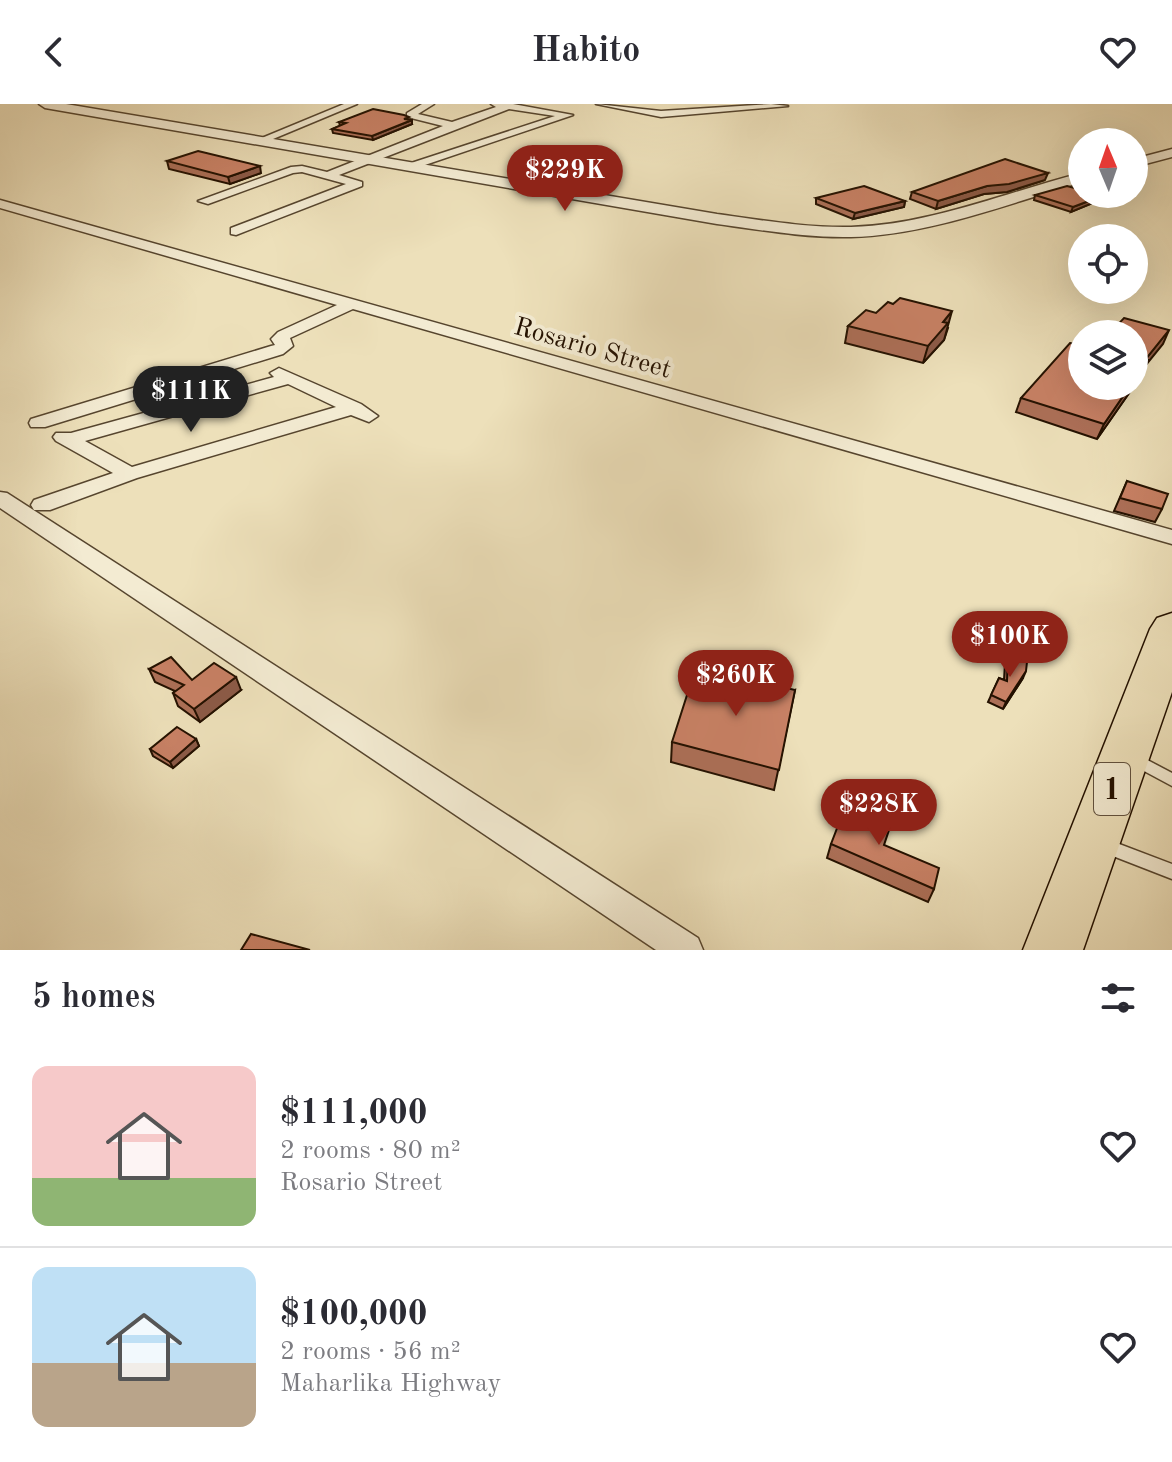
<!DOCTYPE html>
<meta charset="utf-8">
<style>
body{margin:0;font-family:"Old Standard TT",serif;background:#f2f2f3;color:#2b2b33;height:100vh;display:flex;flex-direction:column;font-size:30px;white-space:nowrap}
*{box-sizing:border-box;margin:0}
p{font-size:26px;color:#7c7c81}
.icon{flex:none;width:44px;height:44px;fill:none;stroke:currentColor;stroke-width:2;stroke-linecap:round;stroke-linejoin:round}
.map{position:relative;height:846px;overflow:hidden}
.sheet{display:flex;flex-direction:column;background:#fff;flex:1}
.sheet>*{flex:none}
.needle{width:52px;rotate:358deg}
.fabs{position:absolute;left:1068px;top:24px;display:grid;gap:16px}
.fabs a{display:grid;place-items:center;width:80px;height:80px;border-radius:50%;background:#fff;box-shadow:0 8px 32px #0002;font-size:40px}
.price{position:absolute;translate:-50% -68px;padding:0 18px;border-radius:28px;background:#8f2418;color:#fff;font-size:26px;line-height:52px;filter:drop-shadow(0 2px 4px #0008)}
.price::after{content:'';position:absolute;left:50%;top:48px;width:24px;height:18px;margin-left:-12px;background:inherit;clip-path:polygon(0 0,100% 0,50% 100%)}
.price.current{background:#222;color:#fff}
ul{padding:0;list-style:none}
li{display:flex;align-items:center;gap:24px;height:200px;padding:0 32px}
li+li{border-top:2px solid #e1e1e2}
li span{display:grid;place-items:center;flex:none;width:224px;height:160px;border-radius:16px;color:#555}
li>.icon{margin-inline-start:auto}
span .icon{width:96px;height:96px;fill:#fffc;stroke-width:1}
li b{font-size:34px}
h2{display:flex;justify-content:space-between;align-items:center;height:96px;padding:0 32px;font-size:34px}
header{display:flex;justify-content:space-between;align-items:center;height:104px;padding:0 32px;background:#fff;font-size:36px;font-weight:800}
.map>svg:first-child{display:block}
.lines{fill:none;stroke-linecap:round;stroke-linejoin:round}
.service-casing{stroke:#56452e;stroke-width:3}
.minor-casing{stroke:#56452e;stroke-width:3}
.tertiary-casing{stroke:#56452e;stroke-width:3}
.trunk-casing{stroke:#241100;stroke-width:3}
.service{fill:#f3ebd2;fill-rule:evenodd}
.minor{fill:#f3ebd2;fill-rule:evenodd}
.tertiary{fill:#f3ebd2;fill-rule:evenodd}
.trunk{fill:#ede0ba;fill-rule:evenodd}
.wall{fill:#ac6f57;stroke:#241100;stroke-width:2}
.shaded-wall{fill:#8c5a47;stroke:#241100;stroke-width:2}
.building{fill:#c88165;stroke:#241100;stroke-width:2}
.labels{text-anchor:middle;stroke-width:8;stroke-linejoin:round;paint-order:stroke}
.far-street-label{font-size:26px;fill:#241100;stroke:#f3ebd2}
.shield{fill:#f3ebd2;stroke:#62523f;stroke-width:2}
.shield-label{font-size:30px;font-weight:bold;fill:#241100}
</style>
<header><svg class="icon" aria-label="back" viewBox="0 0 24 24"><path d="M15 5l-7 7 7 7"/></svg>Habito<svg class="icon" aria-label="heart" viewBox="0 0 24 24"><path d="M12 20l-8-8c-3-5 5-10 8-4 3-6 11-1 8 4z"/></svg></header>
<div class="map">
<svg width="1172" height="846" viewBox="0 0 1172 846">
<rect width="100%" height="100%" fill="#ede0ba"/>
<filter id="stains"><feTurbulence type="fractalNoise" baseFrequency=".0025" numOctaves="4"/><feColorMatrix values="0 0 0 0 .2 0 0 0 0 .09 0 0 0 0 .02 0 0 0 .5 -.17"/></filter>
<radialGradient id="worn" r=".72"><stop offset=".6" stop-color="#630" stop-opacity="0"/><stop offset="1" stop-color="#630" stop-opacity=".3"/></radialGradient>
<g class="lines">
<defs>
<g id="service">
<polygon points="1136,650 1172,669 1172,682 1131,660 1129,656 1131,652"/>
<polygon points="1106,735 1172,760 1172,775 1100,747 1098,742 1100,737"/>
</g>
<g id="minor">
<polygon points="344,0 357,0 261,40 252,38"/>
<polygon points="422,0 434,0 418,10 452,18 496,3 491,0 513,0 573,11 413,65 405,65 405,61 555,12 509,5 339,71 362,78 362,82 236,131 231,130 231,124 346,80 302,68 293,69 208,100 198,97 291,63 302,62 327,68 443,22 407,13 407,9"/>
<polygon points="596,0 661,7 771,0 788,2 661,13"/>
<polygon points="0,96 1172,426 1172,440 353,205 290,234 293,242 283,250 45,323 31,323 29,319 31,315 271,242 275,241 271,235 278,228 337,201 0,104"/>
<path d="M 279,264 L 361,300 L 378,312 L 369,318 L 351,311 L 137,374 L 50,406 L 34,406 L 31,401 L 34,396 L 113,369 L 56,337 L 53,333 L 56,329 L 71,329 L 274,273 L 270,269 ZM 288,280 L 336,303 L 132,363 L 85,337 Z"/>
<polygon points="0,388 7,389 698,834 703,846 656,846 0,404"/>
</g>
<g id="tertiary">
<path d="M 39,0 L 66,0 L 717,110 C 761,116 806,124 851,123 C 930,121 1006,88 1082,69 L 1082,78 C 1007,100 929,131 851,133 C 806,134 761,126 717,120 L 45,4 Z"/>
<polygon points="1172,45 1172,53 1134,63 1134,55"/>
</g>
<polygon id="trunk" points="1172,509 1172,588 1083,846 1023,846 1150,525 1157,514"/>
</defs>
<!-- service casing -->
<use href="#service" class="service-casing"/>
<!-- minor casing -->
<use href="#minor" class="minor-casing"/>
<!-- tertiary casing -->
<use href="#tertiary" class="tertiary-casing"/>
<!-- trunk casing -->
<use href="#trunk" class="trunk-casing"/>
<!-- service -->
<use href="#service" class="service"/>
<!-- minor -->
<use href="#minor" class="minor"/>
<!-- tertiary -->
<use href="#tertiary" class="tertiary"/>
<!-- trunk -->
<use href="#trunk" class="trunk"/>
</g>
<!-- wall -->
<g class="wall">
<polygon points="409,16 412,20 373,36 333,29 332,25 340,22 339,18"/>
<polygon points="167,57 261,69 230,80 169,65"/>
<polygon points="1045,76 1007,88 984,90 936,105 910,95 912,88"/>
<polygon points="1035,91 1102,92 1100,96 1071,108 1034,96"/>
<polygon points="816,94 905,97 904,103 853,115 816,100"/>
<polygon points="876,209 948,224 944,236 923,259 845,239 848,222"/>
<polygon points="1082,282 1134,282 1097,335 1016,308 1021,294"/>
<polygon points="1127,377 1162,405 1155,418 1114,407"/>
<polygon points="1008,553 1023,574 1003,605 988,598 999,574 1004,576 1005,559"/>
<polygon points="149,565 192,576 241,586 200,618 178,602 173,589 175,587 155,578"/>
<polygon points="795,586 774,686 671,658 672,638"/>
<polygon points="196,635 199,642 173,664 153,652 150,645"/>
<polygon points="831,740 884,741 934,785 928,798 827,754"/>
</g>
<!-- shaded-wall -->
<g class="shaded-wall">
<polygon points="412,16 412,20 373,36 372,32"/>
<polygon points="260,62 261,69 230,80 228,73"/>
<polygon points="1048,69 1045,76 1007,88 984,90 936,105 938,97 987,82"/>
<polygon points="1102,92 1100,96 1071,108 1073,103"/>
<polygon points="905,97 904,103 853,115 855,109"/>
<polygon points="952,207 944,236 923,259 928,242 943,218"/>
<polygon points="1169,226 1163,240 1145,262 1142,270 1134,281 1134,276 1145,256"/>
<polygon points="1130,282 1134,282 1097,335 1104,320"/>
<polygon points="1026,567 1023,574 1003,605 1006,598"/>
<polygon points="236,573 241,586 200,618 194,605"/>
<polygon points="196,635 199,642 173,664 170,658"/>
</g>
<!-- building -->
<g class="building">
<polygon points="373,5 404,11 409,13 404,15 412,16 372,32 332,25 346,19 339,18"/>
<polygon points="198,47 260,62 228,73 167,57"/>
<polygon points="1005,55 1048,69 1009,80 987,82 938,97 912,88"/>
<polygon points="864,82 905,97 855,109 816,94"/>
<polygon points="1067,82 1082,86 1082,90 1096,90 1102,92 1073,103 1035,91"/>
<polygon points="900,194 952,207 943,218 948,219 928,242 848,222 866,206 876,209 888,198 893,200"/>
<polygon points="1124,214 1169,226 1145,256 1148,256 1134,276 1134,230 1109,230"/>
<polygon points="1070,239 1082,242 1082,282 1130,282 1104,320 1021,294"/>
<polygon points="1127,377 1168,390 1162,405 1120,394"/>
<polygon points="171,553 192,576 214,559 236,573 194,605 173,589 184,581 149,565"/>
<polygon points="1008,553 1027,558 1026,567 1006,598 991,591 999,574 1007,577"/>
<polygon points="696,563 795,586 779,666 672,638"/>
<polygon points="177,623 196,635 170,658 150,645"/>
<polygon points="846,701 891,720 884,741 939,764 934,785 831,740"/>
<polygon points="251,830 310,846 241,846"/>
</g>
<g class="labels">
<!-- far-street labels -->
<g class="far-street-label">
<text transform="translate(593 243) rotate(16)" y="9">Rosario Street</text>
</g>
<!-- shield labels -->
<rect class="shield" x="1094" y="659" width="36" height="52" rx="6"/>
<g class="shield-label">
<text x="1112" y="695">1</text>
</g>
</g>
<rect width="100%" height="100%" filter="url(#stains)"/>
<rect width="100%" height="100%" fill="url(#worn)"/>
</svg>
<div class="fabs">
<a><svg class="needle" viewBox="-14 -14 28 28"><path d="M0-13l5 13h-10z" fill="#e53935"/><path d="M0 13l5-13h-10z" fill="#7c7c81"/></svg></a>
<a><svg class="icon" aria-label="locate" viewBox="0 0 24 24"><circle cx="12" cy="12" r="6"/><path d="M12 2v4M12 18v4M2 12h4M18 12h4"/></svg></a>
<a><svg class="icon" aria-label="layers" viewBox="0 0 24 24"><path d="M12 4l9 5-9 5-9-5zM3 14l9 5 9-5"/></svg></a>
</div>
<b class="price" style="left:565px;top:109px">$229K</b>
<b class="price current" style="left:191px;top:330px">$111K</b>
<b class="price" style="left:1010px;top:575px">$100K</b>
<b class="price" style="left:736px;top:614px">$260K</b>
<b class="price" style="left:879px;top:743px">$228K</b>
</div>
<section class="sheet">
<h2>5 homes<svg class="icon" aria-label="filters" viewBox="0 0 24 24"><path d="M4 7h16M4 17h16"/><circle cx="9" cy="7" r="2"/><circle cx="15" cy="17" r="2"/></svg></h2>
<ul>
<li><span style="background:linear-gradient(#f6c9c9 70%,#8fb573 0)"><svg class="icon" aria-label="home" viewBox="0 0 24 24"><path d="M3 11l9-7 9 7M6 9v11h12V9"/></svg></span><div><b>$111,000</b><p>2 rooms · 80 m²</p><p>Rosario Street</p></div><svg class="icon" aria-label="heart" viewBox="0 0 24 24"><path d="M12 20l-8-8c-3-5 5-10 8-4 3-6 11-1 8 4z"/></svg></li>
<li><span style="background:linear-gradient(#bfe0f5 60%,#b9a48a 0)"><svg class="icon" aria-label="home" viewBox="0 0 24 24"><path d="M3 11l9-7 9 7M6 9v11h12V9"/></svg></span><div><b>$100,000</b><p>2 rooms · 56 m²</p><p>Maharlika Highway</p></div><svg class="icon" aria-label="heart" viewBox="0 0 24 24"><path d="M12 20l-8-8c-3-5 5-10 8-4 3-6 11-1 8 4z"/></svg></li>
</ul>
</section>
